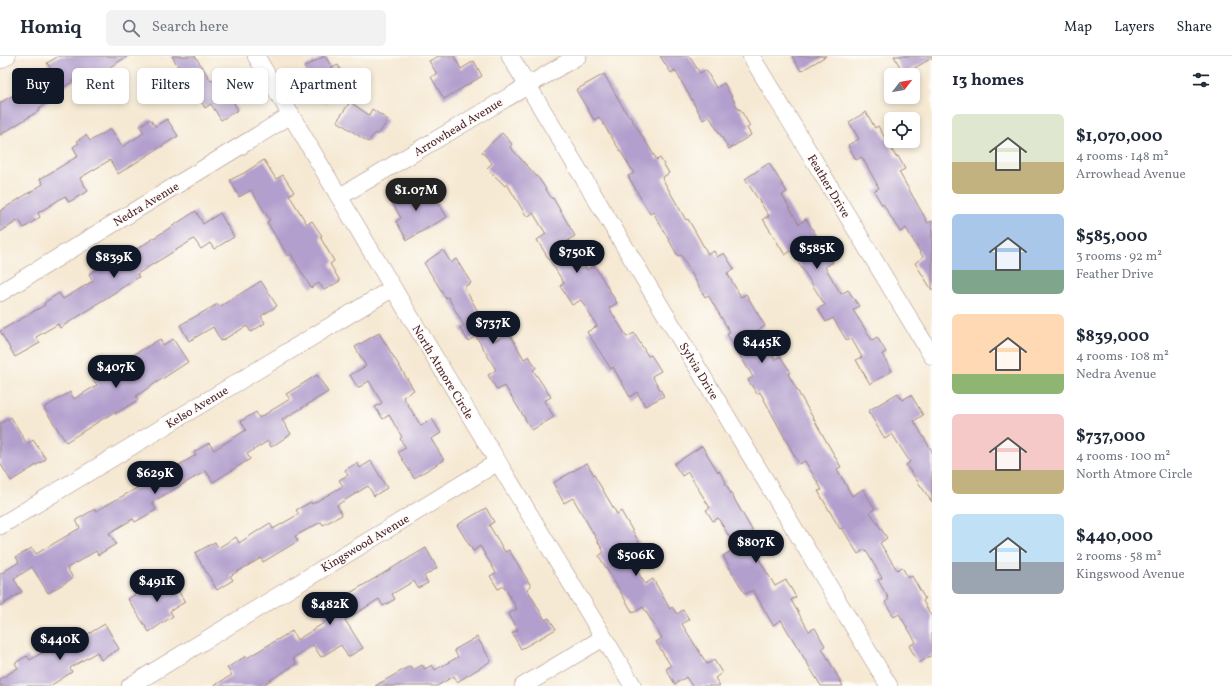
<!DOCTYPE html>
<meta charset="utf-8">
<style>
body{margin:0;font-family:Vollkorn,serif;background:#f2f2f3;color:#1f2937;height:100vh;display:flex;flex-direction:column;font-size:15px;white-space:nowrap}
*{box-sizing:border-box;margin:0}
p{font-size:13px;color:#747a83}
.icon{flex:none;width:22px;height:22px;fill:none;stroke:currentColor;stroke-width:2;stroke-linecap:round;stroke-linejoin:round}
.map{position:relative;flex:1;overflow:hidden}
.drawer{display:flex;flex-direction:column;background:#fff;width:300px}
.drawer>*{flex:none}
.hud{position:absolute;left:12px;top:12px;width:380px;height:36px;display:flex;gap:8px}
.needle{width:26px;rotate:59deg}
.controls{position:absolute;left:884px;top:12px;display:grid;gap:8px}
.controls a{display:grid;place-items:center;width:36px;height:36px;border-radius:6px;background:#fff;box-shadow:0 2px 6px #0003;font-size:20px}
.price{position:absolute;translate:-50% -34px;padding:0 9px;border-radius:14px;background:#111827;color:#fff;font-size:13px;line-height:26px;filter:drop-shadow(0 1px 2px #0008)}
.price::after{content:'';position:absolute;left:50%;top:24px;width:12px;height:9px;margin-left:-6px;background:inherit;clip-path:polygon(0 0,100% 0,50% 100%)}
.price.selected{background:#222;color:#fff}
ul{padding:0;list-style:none}
li{display:flex;align-items:center;gap:12px;height:100px;padding:0 20px}
li span{display:grid;place-items:center;flex:none;width:112px;height:80px;border-radius:6px;color:#555}
li>.icon{margin-inline-start:auto}
span .icon{width:48px;height:48px;fill:#fffc;stroke-width:1}
li b{font-size:17px}
h2{display:flex;justify-content:space-between;align-items:center;height:48px;padding:0 20px;font-size:17px}
.chip{padding:0 14px;border-radius:6px;background:#fff;box-shadow:0 2px 6px #0003;font-size:14px;line-height:36px}
.chip.selected{background:#111827;color:#fff}
header{display:flex;align-items:center;gap:24px;box-sizing:border-box;height:56px;padding:0 20px;background:#fff;border-bottom:1px solid #e0e1e3}
header strong{font-size:19px}
nav{display:flex;gap:22px;margin-inline-start:auto;font-size:14px}
.search{width:280px;height:36px;background:#f2f2f3;display:flex;align-items:center;gap:10px;box-sizing:border-box;padding:0 14px;border-radius:6px;color:#747a83;font-size:15px}
main{display:flex;flex:1;min-height:0}
.map>svg:first-child{display:block}
.building{fill:#b29fcd}
.lines{fill:none;stroke-linecap:round;stroke-linejoin:round}
.minor-casing{stroke:#a0847f;stroke-width:18}
.minor{stroke:#fff;stroke-width:17}
.labels{text-anchor:middle;stroke-width:3;stroke-linejoin:round;paint-order:stroke}
.street-label{font-size:12px;fill:#4a1f2b;stroke:#fdfcf7}
</style>
<header>
<strong>Homiq</strong>
<div class="search"><svg class="icon" aria-label="search" viewBox="0 0 24 24"><circle cx="10" cy="10" r="6"/><path d="M15 15l6 6"/></svg>Search here</div>
<nav><a>Map</a><a>Layers</a><a>Share</a></nav>
</header>
<main>
<div class="map">
<svg width="932" height="630" viewBox="0 0 932 630">
<rect width="100%" height="100%" fill="#fdfcf7"/>
<filter id="ink" filterUnits="userSpaceOnUse"><feTurbulence type="fractalNoise" baseFrequency=".025" numOctaves="2"/><feDisplacementMap in="SourceGraphic" scale="8" xChannelSelector="R" yChannelSelector="G"/><feConvolveMatrix kernelMatrix="1 2 1 2 8 2 1 2 1" color-interpolation-filters="sRGB"/></filter>
<filter id="wash" filterUnits="userSpaceOnUse"><feTurbulence type="fractalNoise" baseFrequency=".012" numOctaves="4" result="noise"/><feDisplacementMap in="SourceGraphic" scale="16" xChannelSelector="R" yChannelSelector="G"/><feGaussianBlur stdDeviation="0.9" result="paint"/><feColorMatrix in="noise" values="0 0 0 0 0 0 0 0 0 0 0 0 0 0 0 0 0 1.4 0 .05"/><feComposite in="paint" operator="in"/></filter>
<g filter="url(#wash)">
<rect width="100%" height="100%" fill="#f6e9d3"/>
<g id="blocks">
<!-- building -->
<g class="building">
<polygon points="59,0 128,0 95,20 91,14 61,33 63,37 39,52 40,54 0,79 0,47 36,25 35,23 51,13 47,7"/>
<polygon points="172,0 195,0 211,25 223,18 232,33 227,36 238,54 221,64 211,48 205,52 198,40 204,37 193,18 185,22"/>
<polygon points="325,0 332,12 338,9 351,32 325,47 304,11"/>
<polygon points="439,0 454,0 461,13 474,5 482,20 444,43 431,21 437,18 429,5"/>
<polygon points="660,0 689,0 700,17 706,14 716,32 724,27 739,54 740,53 750,70 747,72 751,79 729,93 709,60 703,64 675,14 671,17"/>
<polygon points="792,0 826,0 801,15"/>
<polygon points="894,0 932,0 932,2 904,18"/>
<polygon points="604,18 628,60 629,59 657,104 660,102 669,117 662,122 686,164 688,163 708,198 714,195 717,201 724,197 734,213 727,217 741,241 746,238 765,270 757,275 775,304 780,300 791,317 788,318 841,411 837,413 852,440 863,433 875,453 870,456 887,482 880,487 897,514 902,511 908,522 912,520 925,543 923,545 932,561 932,599 919,607 909,590 916,586 899,558 894,561 885,546 889,543 878,524 882,522 865,493 858,498 842,472 840,473 818,435 822,434 805,405 799,408 760,336 757,338 748,324 753,321 727,278 730,276 708,239 705,241 681,199 678,200 653,156 650,158 628,120 634,117 599,61 594,64 576,34"/>
<polygon points="350,46 369,59 372,53 388,64 378,79 375,77 368,86 337,65"/>
<polygon points="866,56 875,72 878,70 896,101 898,100 905,113 899,116 928,167 932,165 932,234 915,207 923,201 906,172 900,176 883,148 882,149 874,135 879,132 862,101 856,104 848,89 859,83 849,66"/>
<polygon points="150,63 155,70 167,63 178,80 118,118 110,104 80,122 88,135 69,146 65,140 38,157 40,161 24,172 19,164 0,176 0,155 43,128 40,123 78,100 73,91 79,87 77,85 86,79 90,85 111,73 122,91 144,77 140,70"/>
<polygon points="502,77 512,88 510,91 540,124 552,143 553,142 575,180 568,184 587,214 594,209 617,247 609,252 627,281 634,277 648,300 651,299 661,315 652,320 664,340 645,350 637,336 630,341 613,311 611,313 587,276 597,270 581,244 572,249 560,230 564,227 537,184 546,178 533,157 527,161 507,128 505,130 487,112 492,107 482,96"/>
<polygon points="264,104 276,123 283,119 294,136 289,139 307,168 312,165 322,180 320,181 334,205 330,208 340,225 324,234 319,227 311,232 291,198 288,200 267,166 270,164 251,134 239,141 230,124 244,117"/>
<polygon points="769,107 787,136 782,139 799,168 806,163 833,206 825,211 841,238 848,234 859,250 853,254 872,284 877,281 886,296 882,298 892,315 870,328 856,304 862,301 851,282 847,285 833,262 826,266 818,253 825,249 791,195 785,199 763,163 769,160 745,123"/>
<polygon points="413,127 425,148 435,142 447,161 407,184 396,165 401,162 389,141"/>
<polygon points="196,155 203,168 220,157 234,181 214,193 210,187 201,193 194,183 137,218 139,221 95,249 95,250 60,272 58,268 36,281 40,287 15,301 0,275 45,249 44,247 59,237 63,243 93,225 89,218 124,197 126,200"/>
<polygon points="443,194 451,207 456,203 471,227 464,231 495,285 509,277 524,303 529,300 536,312 533,314 551,341 544,345 554,361 532,374 505,330 497,334 488,319 496,314 476,280 468,285 460,272 464,270 448,241 446,242 424,207"/>
<polygon points="261,225 277,250 261,260 265,267 251,276 247,270 221,285 213,271 189,285 180,269 218,248 219,251"/>
<polygon points="379,277 414,334 403,341 421,370 432,363 441,377 431,383 444,404 414,422 398,396 406,392 400,383 402,381 389,359 383,363 375,351 382,347 369,325 358,332 350,319 366,310 355,291"/>
<polygon points="160,283 163,289 173,283 188,306 136,340 138,344 115,358 114,356 66,386 44,352 70,336 74,343 97,329 93,323"/>
<polygon points="317,319 328,336 282,364 291,378 271,391 268,385 247,398 250,403 213,426 206,415 152,446 156,454 135,466 133,463 109,477 116,488 98,499 96,495 67,512 73,522 48,537 32,511 14,523 22,536 0,550 0,518 19,506 16,501 32,492 36,498 80,472 76,464 95,453 96,455 155,422 153,418 166,410 169,415 196,399 194,396 209,387 214,394 246,374 241,365 256,356 259,362 290,343 286,338"/>
<polygon points="898,337 902,344 911,339 923,359 914,365 932,395 932,446 906,409 910,406 892,378 885,383 868,355"/>
<polygon points="11,361 27,388 33,384 46,403 11,425 0,407 0,368"/>
<polygon points="702,390 718,416 719,415 726,426 725,427 756,481 758,479 767,494 757,500 775,530 786,524 796,541 791,544 809,575 815,572 825,590 822,592 843,630 821,630 781,564 773,569 753,534 745,538 723,500 736,492 718,462 713,465 706,454 710,452 688,416 682,420 674,408"/>
<polygon points="371,405 387,432 374,440 368,430 337,449 342,459 323,469 321,466 295,480 298,485 263,506 261,502 230,520 233,524 217,534 195,497 215,486 218,492 236,481 239,487 270,467 273,473 299,458 296,454 311,446 312,448 343,430 339,424 348,419 345,414 357,407 360,412"/>
<polygon points="587,407 617,458 621,455 643,493 629,501 645,528 653,523 670,553 672,551 677,558 683,554 689,563 682,568 707,608 714,604 722,617 715,622 720,630 692,630 686,621 675,628 666,613 671,610 656,586 662,582 643,551 633,557 599,500 604,496 573,442 564,447 553,427"/>
<polygon points="486,452 494,466 489,469 505,496 509,494 531,530 527,533 545,564 549,562 556,573 521,593 512,577 518,574 509,558 517,553 504,530 498,533 490,520 496,517 480,490 473,495 457,469"/>
<polygon points="426,492 437,512 424,520 428,527 418,532 414,525 392,538 395,543 383,550 379,543 345,564 363,592 348,601 341,589 321,601 313,589 293,602 296,608 261,630 213,630 232,619 227,612 246,600 247,602 292,575 297,584 327,565 322,558 346,542 345,540"/>
<polygon points="168,518 185,546 170,555 173,560 149,576 128,543"/>
<polygon points="105,568 119,593 101,604 97,596 70,612 72,616 50,630 0,630 0,623 18,612 15,607 27,600 30,604 48,593 52,599"/>
<polygon points="477,581 491,605 457,626 454,620 437,630 375,630 410,610 413,614 422,609 425,613 432,609 435,614 458,601 454,594"/>
</g>
</g>
</g>
<g filter="url(#ink)">
<use href="#blocks" fill-opacity="0" stroke="#a0847f" stroke-width="1"/>
<g class="lines">
<defs>
<g id="minor">
<polyline points="256,0 393,232 633,630"/>
<polyline points="510,0 889,630"/>
<polyline points="751,0 932,300"/>
<polyline points="0,4 7,0"/>
<polyline points="339,141 578,0"/>
<polyline points="0,237 291,59"/>
<polyline points="0,470 393,232"/>
<polyline points="130,630 498,406"/>
<polyline points="523,630 603,582"/>
</g>
</defs>
<!-- minor casing -->
<use href="#minor" class="minor-casing"/>
<!-- minor -->
<use href="#minor" class="minor"/>
</g>
</g>
<g class="labels">
<!-- street labels -->
<g class="street-label">
<text transform="translate(458 71) rotate(-31)" y="4">Arrowhead Avenue</text>
<text transform="translate(829 130) rotate(59)" y="4">Feather Drive</text>
<text transform="translate(146 148) rotate(-31)" y="4">Nedra Avenue</text>
<text transform="translate(699 315) rotate(59)" y="4">Sylvia Drive</text>
<text transform="translate(443 316) rotate(59)" y="4">North Atmore Circle</text>
<text transform="translate(197 351) rotate(-31)" y="4">Kelso Avenue</text>
<text transform="translate(365 487) rotate(-31)" y="4">Kingswood Avenue</text>
</g>
</g>
</svg>
<div class="controls">
<a><svg class="needle" viewBox="-14 -14 28 28"><path d="M0-13l5 13h-10z" fill="#e53935"/><path d="M0 13l5-13h-10z" fill="#747a83"/></svg></a>
<a><svg class="icon" aria-label="locate" viewBox="0 0 24 24"><circle cx="12" cy="12" r="6"/><path d="M12 2v4M12 18v4M2 12h4M18 12h4"/></svg></a>
</div>
<b class="price selected" style="left:416px;top:156px">$1.07M</b>
<b class="price" style="left:817px;top:214px">$585K</b>
<b class="price" style="left:577px;top:218px">$750K</b>
<b class="price" style="left:114px;top:223px">$839K</b>
<b class="price" style="left:493px;top:289px">$737K</b>
<b class="price" style="left:762px;top:308px">$445K</b>
<b class="price" style="left:116px;top:333px">$407K</b>
<b class="price" style="left:155px;top:439px">$629K</b>
<b class="price" style="left:756px;top:508px">$807K</b>
<b class="price" style="left:636px;top:521px">$506K</b>
<b class="price" style="left:157px;top:547px">$491K</b>
<b class="price" style="left:330px;top:570px">$482K</b>
<b class="price" style="left:60px;top:605px">$440K</b>
<div class="hud">
<a class="chip selected">Buy</a>
<a class="chip">Rent</a>
<a class="chip">Filters</a>
<a class="chip">New</a>
<a class="chip">Apartment</a>
</div>
</div>
<section class="drawer">
<h2>13 homes<svg class="icon" aria-label="filters" viewBox="0 0 24 24"><path d="M4 7h16M4 17h16"/><circle cx="9" cy="7" r="2"/><circle cx="15" cy="17" r="2"/></svg></h2>
<ul>
<li><span style="background:linear-gradient(#dfe7d0 60%,#c2b280 0)"><svg class="icon" aria-label="home" viewBox="0 0 24 24"><path d="M3 11l9-7 9 7M6 9v11h12V9"/></svg></span><div><b>$1,070,000</b><p>4 rooms · 148 m²</p><p>Arrowhead Avenue</p></div></li>
<li><span style="background:linear-gradient(#a9c7e8 70%,#7fa58c 0)"><svg class="icon" aria-label="home" viewBox="0 0 24 24"><path d="M3 11l9-7 9 7M6 9v11h12V9"/></svg></span><div><b>$585,000</b><p>3 rooms · 92 m²</p><p>Feather Drive</p></div></li>
<li><span style="background:linear-gradient(#ffd9b3 75%,#8fb573 0)"><svg class="icon" aria-label="home" viewBox="0 0 24 24"><path d="M3 11l9-7 9 7M6 9v11h12V9"/></svg></span><div><b>$839,000</b><p>4 rooms · 108 m²</p><p>Nedra Avenue</p></div></li>
<li><span style="background:linear-gradient(#f6c9c9 70%,#c2b280 0)"><svg class="icon" aria-label="home" viewBox="0 0 24 24"><path d="M3 11l9-7 9 7M6 9v11h12V9"/></svg></span><div><b>$737,000</b><p>4 rooms · 100 m²</p><p>North Atmore Circle</p></div></li>
<li><span style="background:linear-gradient(#bfe0f5 60%,#9aa5b1 0)"><svg class="icon" aria-label="home" viewBox="0 0 24 24"><path d="M3 11l9-7 9 7M6 9v11h12V9"/></svg></span><div><b>$440,000</b><p>2 rooms · 58 m²</p><p>Kingswood Avenue</p></div></li>
</ul>
</section>
</main>
